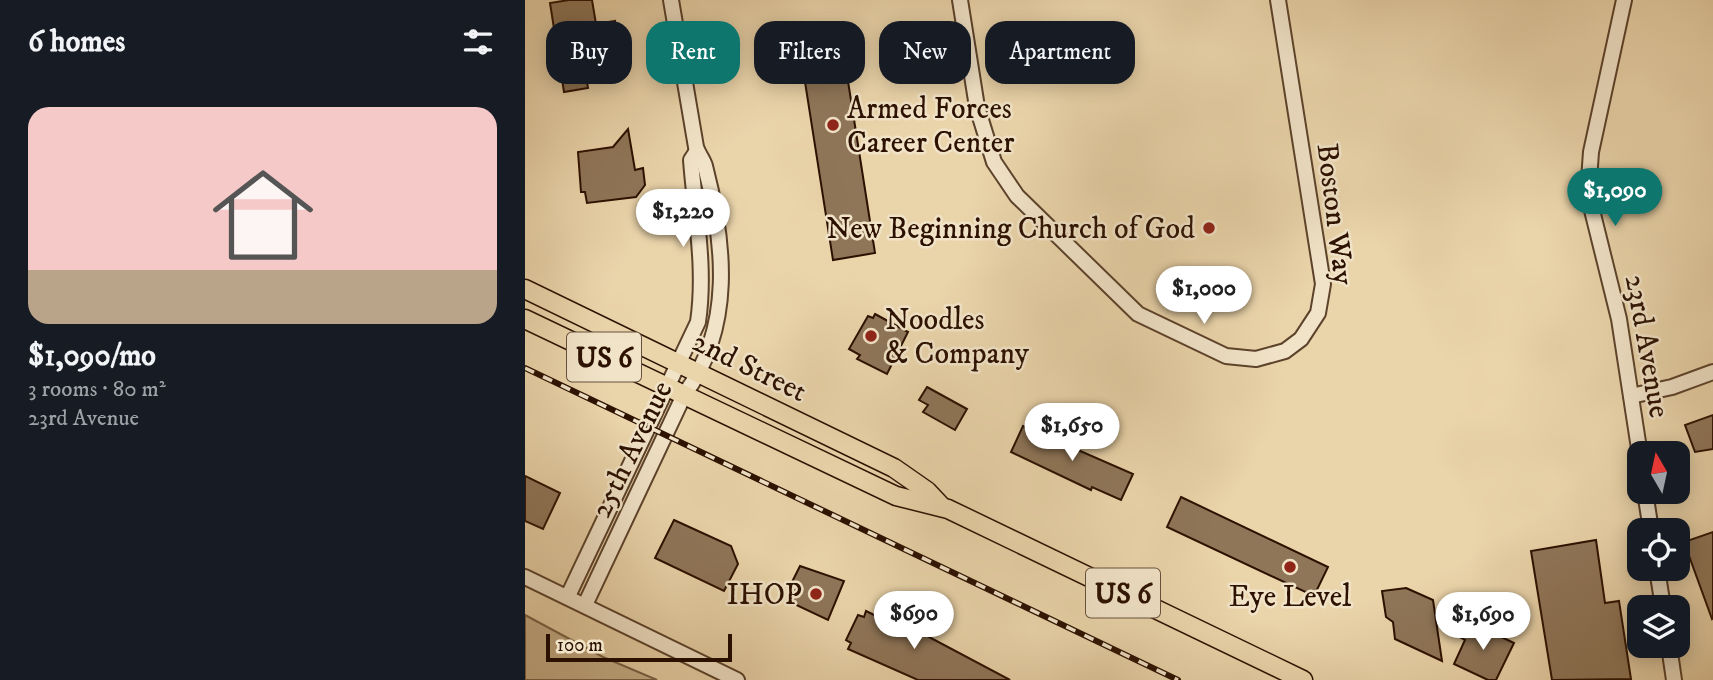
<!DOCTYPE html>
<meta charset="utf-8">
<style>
body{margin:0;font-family:"IM FELL DW Pica",serif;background:#242831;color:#f1f3f6;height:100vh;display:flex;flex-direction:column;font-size:26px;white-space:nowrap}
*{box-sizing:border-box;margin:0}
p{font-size:23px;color:#9ea1a6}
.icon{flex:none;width:38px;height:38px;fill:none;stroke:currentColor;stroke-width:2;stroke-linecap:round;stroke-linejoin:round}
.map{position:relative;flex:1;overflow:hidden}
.side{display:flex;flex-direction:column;background:#171b24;width:525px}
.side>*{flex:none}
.top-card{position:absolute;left:21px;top:21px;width:665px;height:63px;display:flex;gap:14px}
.needle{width:46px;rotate:351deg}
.controls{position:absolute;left:1102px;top:441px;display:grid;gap:14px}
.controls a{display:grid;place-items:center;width:63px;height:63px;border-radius:14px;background:#171b24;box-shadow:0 4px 18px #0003;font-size:35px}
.scale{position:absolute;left:21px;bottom:18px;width:186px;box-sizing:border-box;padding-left:7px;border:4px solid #2c1101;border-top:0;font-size:19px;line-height:24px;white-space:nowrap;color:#2c1101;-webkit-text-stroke:5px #f1e3c8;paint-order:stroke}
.price{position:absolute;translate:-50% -60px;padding:0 16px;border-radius:24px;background:#fff;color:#222;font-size:23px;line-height:46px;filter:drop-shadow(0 2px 4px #0008)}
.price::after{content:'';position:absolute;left:50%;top:42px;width:21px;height:16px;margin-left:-10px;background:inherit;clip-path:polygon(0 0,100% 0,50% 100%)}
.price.active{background:#0f766e;color:#fff}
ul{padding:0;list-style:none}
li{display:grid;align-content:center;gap:14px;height:371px;padding:0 28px}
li+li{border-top:2px solid #363941}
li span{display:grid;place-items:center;height:217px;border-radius:21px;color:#555}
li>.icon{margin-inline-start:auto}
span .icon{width:126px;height:126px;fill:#fffc;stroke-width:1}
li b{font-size:30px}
h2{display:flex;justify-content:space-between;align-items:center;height:84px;padding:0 28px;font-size:30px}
.pill{padding:0 24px;border-radius:21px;background:#171b24;box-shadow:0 4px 18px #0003;font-size:24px;line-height:63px}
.pill.active{background:#0f766e;color:#fff}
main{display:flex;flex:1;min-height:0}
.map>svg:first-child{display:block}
.green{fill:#cab38d;stroke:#7b6247;stroke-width:2}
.building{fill:#8f7659;stroke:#2c1101;stroke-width:2}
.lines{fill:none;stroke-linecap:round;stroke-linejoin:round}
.minor-casing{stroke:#5c422b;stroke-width:18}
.major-casing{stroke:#2c1101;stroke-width:21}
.minor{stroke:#f1e3c8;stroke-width:14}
.major{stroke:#ead4aa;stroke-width:18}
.rail-casing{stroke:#2c1101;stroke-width:6}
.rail{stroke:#f1e3c8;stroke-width:3.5;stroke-dasharray:10;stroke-linecap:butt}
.poi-dot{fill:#8f2418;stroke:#f1e3c8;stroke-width:2.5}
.labels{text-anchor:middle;stroke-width:5;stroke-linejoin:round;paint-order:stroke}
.shield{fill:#f1e3c8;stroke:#67503d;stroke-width:2}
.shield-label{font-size:28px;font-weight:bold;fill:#2c1101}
.poi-label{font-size:30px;fill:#2c1101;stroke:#f1e3c8;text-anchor:start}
.street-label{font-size:30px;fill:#2c1101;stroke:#f1e3c8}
</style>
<main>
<section class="side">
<h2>6 homes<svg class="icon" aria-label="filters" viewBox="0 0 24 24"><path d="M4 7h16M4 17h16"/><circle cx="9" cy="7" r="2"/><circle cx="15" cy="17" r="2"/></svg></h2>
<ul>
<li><span style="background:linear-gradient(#f6c9c9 75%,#b9a48a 0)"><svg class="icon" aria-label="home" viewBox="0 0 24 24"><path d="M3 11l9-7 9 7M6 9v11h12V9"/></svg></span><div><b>$1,090/mo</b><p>3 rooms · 80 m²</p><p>23rd Avenue</p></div></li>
</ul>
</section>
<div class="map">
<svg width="1188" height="680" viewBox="0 0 1188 680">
<rect width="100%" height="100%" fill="#ead4aa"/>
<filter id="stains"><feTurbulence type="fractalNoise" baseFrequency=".00286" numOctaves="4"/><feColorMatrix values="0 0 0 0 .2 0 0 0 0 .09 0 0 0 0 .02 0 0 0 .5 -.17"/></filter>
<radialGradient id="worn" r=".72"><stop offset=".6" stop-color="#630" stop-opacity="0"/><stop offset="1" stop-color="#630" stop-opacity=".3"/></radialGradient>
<!-- green -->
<polygon class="green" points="0,615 78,657 132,680 0,680"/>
<!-- building -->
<g class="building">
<polygon points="44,0 67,0 71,24 90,21 93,42 75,45 78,73 61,76 63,88 39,92 25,3"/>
<polygon points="314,24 350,253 308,260 272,31"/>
<polygon points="103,129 110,170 118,168 120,185 111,197 62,203 60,192 56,192 53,152 88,147"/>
<polygon points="350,314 383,332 362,374 332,359 335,355 324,349 343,316 348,318"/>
<polygon points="402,387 442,409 430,430 398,412 403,405 394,400"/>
<polygon points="1188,415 1188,449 1170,452 1160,425"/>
<polygon points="498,426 608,474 596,500 567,487 566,490 486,452"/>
<polygon points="0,476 35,493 18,529 0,521"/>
<polygon points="656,497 803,567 789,596 642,527"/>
<polygon points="149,520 206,546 213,564 199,591 130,558"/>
<polygon points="1188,532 1188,618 1187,619 1159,542"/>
<polygon points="1071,540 1080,603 1094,601 1106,679 1027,680 1006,551"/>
<polygon points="275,566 319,581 303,620 265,602 272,586 266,584"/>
<polygon points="881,588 908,600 917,661 870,639 868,622 861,617 857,591"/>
<polygon points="341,611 382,631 391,612 411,623 404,637 485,680 393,680 323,649 326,643 321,640 333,615 339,617"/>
<polygon points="941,620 989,643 971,680 963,680 929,664 940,640 933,636"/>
</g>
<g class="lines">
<defs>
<g id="minor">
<polyline points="435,0 452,107 469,162 492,196 613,314 701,356 731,359 760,351 776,339 793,313 798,284 753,0"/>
<polyline points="1099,0 1066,152 1063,194 1094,319 1115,455"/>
<polyline points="1106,396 1147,387 1188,372"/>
<polyline points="1120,492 1126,530"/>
<polyline points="1132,569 1138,607"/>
<polyline points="0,577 212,680"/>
<path d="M 43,596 L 173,322 C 181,267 170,214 166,160 L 172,151"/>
<path d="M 60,605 L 159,395 C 209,328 200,243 180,166 C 178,159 173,154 171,147 L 146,0"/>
<polyline points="1144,646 1149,680"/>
</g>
<g id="major">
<polyline points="0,289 369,468 402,491 417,507"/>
<polyline points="0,319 371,496 423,509 778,680"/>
</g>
</defs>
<!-- minor casing -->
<use href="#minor" class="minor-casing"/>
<!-- major casing -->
<use href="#major" class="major-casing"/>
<!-- minor -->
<use href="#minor" class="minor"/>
<!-- major -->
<use href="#major" class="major"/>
<defs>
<polyline id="rail" points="0,368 653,680"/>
</defs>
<!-- rail casing -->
<use href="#rail" class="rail-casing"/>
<!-- rail -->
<use href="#rail" class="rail"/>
</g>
<!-- markers -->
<g class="poi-dot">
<circle cx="308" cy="125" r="7"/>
<circle cx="684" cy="228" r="7"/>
<circle cx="346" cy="336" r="7"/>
<circle cx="765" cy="567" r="7"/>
<circle cx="291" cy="594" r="7"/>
</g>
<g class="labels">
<!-- shield labels -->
<g class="shield">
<rect x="42" y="332.5" width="74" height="49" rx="5"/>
<rect x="561" y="568.5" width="74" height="49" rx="5"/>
</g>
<g class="shield-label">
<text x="79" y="367">US 6</text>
<text x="598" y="603">US 6</text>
</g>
<!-- poi labels -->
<g class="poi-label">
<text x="322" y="118">Armed Forces<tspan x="322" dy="34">Career Center</tspan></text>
<text x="670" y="238" text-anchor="end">New Beginning Church of God</text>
<text x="360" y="329">Noodles<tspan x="360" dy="34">&amp; Company</tspan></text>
<text x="277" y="604" text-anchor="end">IHOP</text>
<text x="765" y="606" text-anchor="middle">Eye Level</text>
</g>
<!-- street labels -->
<g class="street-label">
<text transform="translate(811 214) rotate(83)" y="10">Boston Way</text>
<text transform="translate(1123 346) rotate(80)" y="10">23rd Avenue</text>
<text transform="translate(225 366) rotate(26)" y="10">2nd Street</text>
<text transform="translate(106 449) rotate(-64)" y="10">25th Avenue</text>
</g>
</g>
<rect width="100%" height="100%" filter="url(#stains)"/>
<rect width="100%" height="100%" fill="url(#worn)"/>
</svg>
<div class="controls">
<a><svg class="needle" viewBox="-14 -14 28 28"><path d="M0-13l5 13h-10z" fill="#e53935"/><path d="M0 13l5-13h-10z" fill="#9ea1a6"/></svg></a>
<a><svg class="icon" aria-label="locate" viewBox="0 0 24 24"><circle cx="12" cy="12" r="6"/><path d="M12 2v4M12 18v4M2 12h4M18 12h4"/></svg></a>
<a><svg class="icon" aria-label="layers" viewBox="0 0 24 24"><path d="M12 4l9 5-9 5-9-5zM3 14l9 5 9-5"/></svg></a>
</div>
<div class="scale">100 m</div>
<b class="price active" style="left:1090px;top:228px">$1,090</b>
<b class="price" style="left:158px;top:249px">$1,220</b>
<b class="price" style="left:679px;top:326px">$1,000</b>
<b class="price" style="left:547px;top:463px">$1,650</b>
<b class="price" style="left:389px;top:651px">$690</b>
<b class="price" style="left:958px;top:652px">$1,690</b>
<div class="top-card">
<a class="pill">Buy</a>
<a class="pill active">Rent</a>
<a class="pill">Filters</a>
<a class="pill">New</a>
<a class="pill">Apartment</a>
</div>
</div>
</main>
